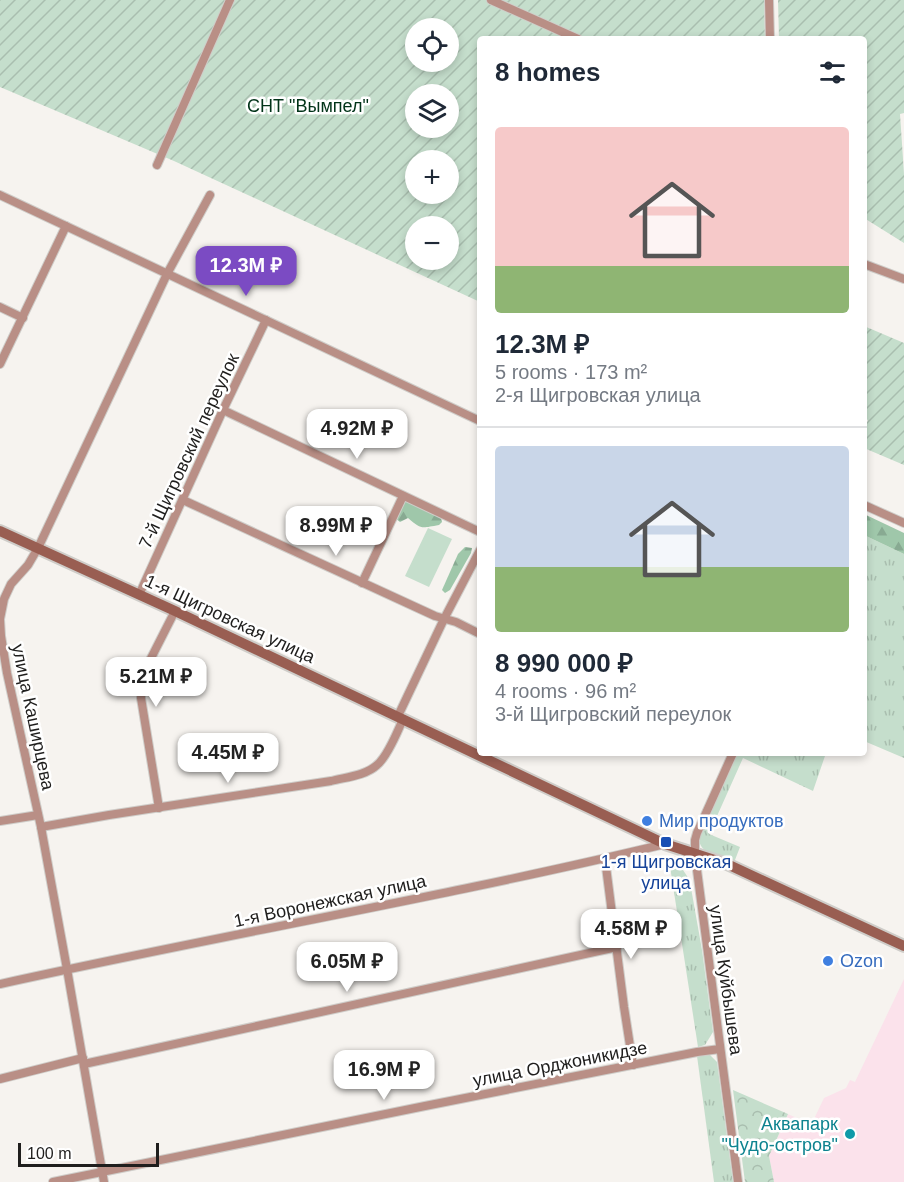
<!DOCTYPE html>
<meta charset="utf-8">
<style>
body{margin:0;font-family:Helvetica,sans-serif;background:#f2f2f3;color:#1f2937;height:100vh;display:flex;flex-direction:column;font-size:22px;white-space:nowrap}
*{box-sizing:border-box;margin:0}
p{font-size:20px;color:#747a83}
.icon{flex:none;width:33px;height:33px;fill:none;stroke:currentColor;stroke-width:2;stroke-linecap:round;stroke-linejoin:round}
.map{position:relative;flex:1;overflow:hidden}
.side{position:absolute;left:477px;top:36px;width:390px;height:720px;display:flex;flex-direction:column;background:#fff;border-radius:6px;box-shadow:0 3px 9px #0003}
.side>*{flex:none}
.controls{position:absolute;left:405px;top:18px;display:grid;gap:12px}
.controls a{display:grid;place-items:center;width:54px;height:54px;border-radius:50%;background:#fff;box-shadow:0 3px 9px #0003;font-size:30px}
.scale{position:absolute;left:18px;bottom:15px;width:141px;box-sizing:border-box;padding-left:6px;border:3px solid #1f1e1d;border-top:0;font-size:16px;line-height:21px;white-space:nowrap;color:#1f1e1d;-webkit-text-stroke:4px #fff;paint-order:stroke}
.price{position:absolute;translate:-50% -51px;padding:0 14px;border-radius:12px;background:#fff;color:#222;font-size:20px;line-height:39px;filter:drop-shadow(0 2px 3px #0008)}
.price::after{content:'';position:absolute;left:50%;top:36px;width:18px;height:14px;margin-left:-9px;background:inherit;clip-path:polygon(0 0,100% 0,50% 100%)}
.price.selected{background:#7b4bc3;color:#fff}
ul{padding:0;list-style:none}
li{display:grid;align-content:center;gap:12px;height:318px;padding:0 18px}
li+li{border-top:2px solid #e0e1e3}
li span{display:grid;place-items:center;height:186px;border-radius:6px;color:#555}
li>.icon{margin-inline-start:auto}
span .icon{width:108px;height:108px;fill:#fffc;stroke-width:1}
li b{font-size:26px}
h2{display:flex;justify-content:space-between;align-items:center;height:72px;padding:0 18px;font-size:26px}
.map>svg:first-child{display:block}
.commercial{fill:#fbe2eb}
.grass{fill:url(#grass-tufts)}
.forest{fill:url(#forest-firs)}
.park{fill:url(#park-crowns)}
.garden{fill:url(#garden-furrows);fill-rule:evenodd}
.pitch{fill:#c5decc}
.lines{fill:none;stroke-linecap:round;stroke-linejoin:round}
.street-casing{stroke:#cfcdc9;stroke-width:10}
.secondary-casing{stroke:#cfcdc9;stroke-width:14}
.street{stroke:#b98f86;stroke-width:8}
.secondary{stroke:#995e52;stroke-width:10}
.shop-dot{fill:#3f7fe0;stroke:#fff;stroke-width:2}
.transit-dot{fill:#1a4fb4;stroke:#fff;stroke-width:2}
.culture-dot{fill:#0f9aa8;stroke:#fff;stroke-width:2}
.labels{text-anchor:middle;stroke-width:5;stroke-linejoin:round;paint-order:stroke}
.park-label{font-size:18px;fill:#013318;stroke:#fff}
.street-label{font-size:18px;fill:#1f1e1d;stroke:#fff}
.shop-label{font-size:18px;fill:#366cbe;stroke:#fff;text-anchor:start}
.transit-label{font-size:18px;fill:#164399;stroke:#fff}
.culture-label{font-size:18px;fill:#0d838f;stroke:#fff;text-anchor:end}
</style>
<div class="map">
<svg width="904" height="1182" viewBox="0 0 904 1182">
<defs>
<pattern id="grass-tufts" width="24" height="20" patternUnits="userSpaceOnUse" patternTransform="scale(1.5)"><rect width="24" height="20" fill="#c5decc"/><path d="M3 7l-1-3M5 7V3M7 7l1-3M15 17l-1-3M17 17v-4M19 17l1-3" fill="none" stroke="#a9beaf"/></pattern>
<pattern id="forest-firs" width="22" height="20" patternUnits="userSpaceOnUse" patternTransform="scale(1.5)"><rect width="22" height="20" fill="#9fc7aa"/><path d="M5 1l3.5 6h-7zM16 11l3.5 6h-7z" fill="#88aa92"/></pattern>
<pattern id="park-crowns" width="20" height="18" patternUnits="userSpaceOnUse" patternTransform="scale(1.5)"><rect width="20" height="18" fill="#c5decc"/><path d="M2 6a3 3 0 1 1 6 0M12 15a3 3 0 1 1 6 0" fill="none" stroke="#a9beaf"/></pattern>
<pattern id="garden-furrows" width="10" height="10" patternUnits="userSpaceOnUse" patternTransform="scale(1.5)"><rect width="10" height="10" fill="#c5decc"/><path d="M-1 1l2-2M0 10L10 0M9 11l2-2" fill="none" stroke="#a9beaf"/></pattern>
</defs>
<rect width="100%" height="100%" fill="#f6f3ef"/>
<!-- commercial -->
<polygon class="commercial" points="904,979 904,1182 774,1182 769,1156 788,1114 799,1119 814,1119 824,1098 846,1088 850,1080 855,1082"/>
<!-- grass -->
<g class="grass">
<polygon points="864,535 904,554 904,758 864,741"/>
<path d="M 738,753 L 826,753 L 813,791 L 743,758 L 709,834 L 740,847 L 735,860 L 732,861 C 719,856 699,854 699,838 Z"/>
<polygon points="669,860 681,867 687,876 691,888 702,950 713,1032 705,1045 698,1047"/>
<polygon points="710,1055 717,1062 733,1182 714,1182 697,1056"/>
</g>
<!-- forest -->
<g class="forest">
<path d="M 408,501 L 441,517 L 442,522 L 439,525 C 421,528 422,530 408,518 L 400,522 L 395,518 L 402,502 Z"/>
<polygon points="864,514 904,533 904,554 864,535"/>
<polygon points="465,547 472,548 471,553 450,590 445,593 442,590 458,554"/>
</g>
<!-- park -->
<polygon class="park" points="733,1090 788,1114 769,1156 774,1182 745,1182"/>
<!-- garden -->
<g class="garden">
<path d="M 0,0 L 764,0 L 765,39 L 480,39 L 480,302 L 174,161 L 0,87 ZM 416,28 L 448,28 L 448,62 L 416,62 ZM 416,94 L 448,94 L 448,128 L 416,128 ZM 416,160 L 448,160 L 448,194 L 416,194 ZM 416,226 L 448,226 L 448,260 L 416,260 Z"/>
<polygon points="778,0 904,0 904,113 900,114 904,174 904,243 864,218 864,39 779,39"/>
<polygon points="864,326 904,343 904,465 864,448 864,430 868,420 864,418"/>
</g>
<!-- pitch -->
<polygon class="pitch" points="428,528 452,539 429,587 405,576"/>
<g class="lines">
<defs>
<g id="street">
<polyline points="491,0 578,39"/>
<polyline points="769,0 770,39"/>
<polyline points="157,165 230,0"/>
<polyline points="0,195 480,421"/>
<polyline points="864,264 904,279"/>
<polyline points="0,307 23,318"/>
<polyline points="0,364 66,226"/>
<polyline points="223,410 480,532"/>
<polyline points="183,500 435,616 456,622 480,634"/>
<polyline points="864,505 904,523"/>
<polyline points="362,583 403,496"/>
<polyline points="139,595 223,410 266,320"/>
<polyline points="398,716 444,619 480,550"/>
<polyline points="733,753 697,833 695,840 695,855 738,1182"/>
<polyline points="159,808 141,698 142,683 145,670 175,611"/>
<polyline points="0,821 38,815"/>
<path d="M 41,827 L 109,815 L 331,781 C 346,777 365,776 377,765 C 387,757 398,731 403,719"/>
<polyline points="605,859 624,1007 633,1065"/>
<path d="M 0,984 C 221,935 445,897 665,844"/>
<polyline points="84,1064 617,947"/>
<polyline points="0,1079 83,1058"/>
<polyline points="53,1182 425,1106 697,1052 720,1049"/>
<polyline points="104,1182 67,969 41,827 7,673 1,636 0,619 4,599 11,584 28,565 38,548 167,274 210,195"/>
</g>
<polyline id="secondary" points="0,531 175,611 665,844 727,864 904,946"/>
</defs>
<!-- street casing -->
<use href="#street" class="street-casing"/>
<!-- secondary casing -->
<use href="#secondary" class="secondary-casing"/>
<!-- street -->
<use href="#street" class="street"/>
<!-- secondary -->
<use href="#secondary" class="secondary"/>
</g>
<!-- markers -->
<g class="shop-dot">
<circle cx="647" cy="821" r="6"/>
<circle cx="828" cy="961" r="6"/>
</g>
<rect class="transit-dot" x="660" y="836" width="12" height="12" rx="3"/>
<circle class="culture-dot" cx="850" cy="1134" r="6"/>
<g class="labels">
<!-- park labels -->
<g class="park-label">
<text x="308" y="112">СНТ "Вымпел"</text>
</g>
<!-- street labels -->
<g class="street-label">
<text transform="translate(189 451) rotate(-65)" y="6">7-й Щигровский переулок</text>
<text transform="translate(230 619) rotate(25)" y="6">1-я Щигровская улица</text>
<text transform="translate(33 717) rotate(78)" y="6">улица Каширцева</text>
<text transform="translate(330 901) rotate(-12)" y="6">1-я Воронежская улица</text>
<text transform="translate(726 980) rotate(82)" y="6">улица Куйбышева</text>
<text transform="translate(560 1064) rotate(-11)" y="6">улица Орджоникидзе</text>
</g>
<!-- shop labels -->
<g class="shop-label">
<text x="659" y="827">Мир продуктов</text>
<text x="840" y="967">Ozon</text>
</g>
<!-- transit labels -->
<g class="transit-label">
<text x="666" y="868">1-я Щигровская<tspan x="666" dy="21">улица</tspan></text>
</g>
<!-- culture labels -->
<g class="culture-label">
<text x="838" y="1130">Аквапарк<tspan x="838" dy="21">"Чудо-остров"</tspan></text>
</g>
</g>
</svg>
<div class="controls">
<a><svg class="icon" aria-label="locate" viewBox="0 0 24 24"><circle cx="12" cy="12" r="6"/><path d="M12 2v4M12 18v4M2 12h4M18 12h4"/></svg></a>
<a><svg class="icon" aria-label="layers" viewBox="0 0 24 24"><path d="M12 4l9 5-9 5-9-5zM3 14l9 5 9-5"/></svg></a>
<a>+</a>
<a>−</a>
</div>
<div class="scale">100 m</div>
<b class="price selected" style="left:246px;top:297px">12.3M ₽</b>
<b class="price" style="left:357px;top:460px">4.92M ₽</b>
<b class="price" style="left:336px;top:557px">8.99M ₽</b>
<b class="price" style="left:156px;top:708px">5.21M ₽</b>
<b class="price" style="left:228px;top:784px">4.45M ₽</b>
<b class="price" style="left:631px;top:960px">4.58M ₽</b>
<b class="price" style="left:347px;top:993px">6.05M ₽</b>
<b class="price" style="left:384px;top:1101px">16.9M ₽</b>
<section class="side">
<h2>8 homes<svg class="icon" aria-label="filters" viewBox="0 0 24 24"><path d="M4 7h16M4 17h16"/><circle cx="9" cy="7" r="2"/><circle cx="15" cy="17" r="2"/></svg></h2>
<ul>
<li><span style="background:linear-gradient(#f6c9c9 75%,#8fb573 0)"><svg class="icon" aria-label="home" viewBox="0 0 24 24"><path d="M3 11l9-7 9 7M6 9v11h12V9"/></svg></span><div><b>12.3M ₽</b><p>5 rooms · 173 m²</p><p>2-я Щигровская улица</p></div></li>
<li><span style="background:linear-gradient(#c9d6e8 65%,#8fb573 0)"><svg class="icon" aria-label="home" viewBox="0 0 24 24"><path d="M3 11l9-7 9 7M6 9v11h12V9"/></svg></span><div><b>8 990 000 ₽</b><p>4 rooms · 96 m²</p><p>3-й Щигровский переулок</p></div></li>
</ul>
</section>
</div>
